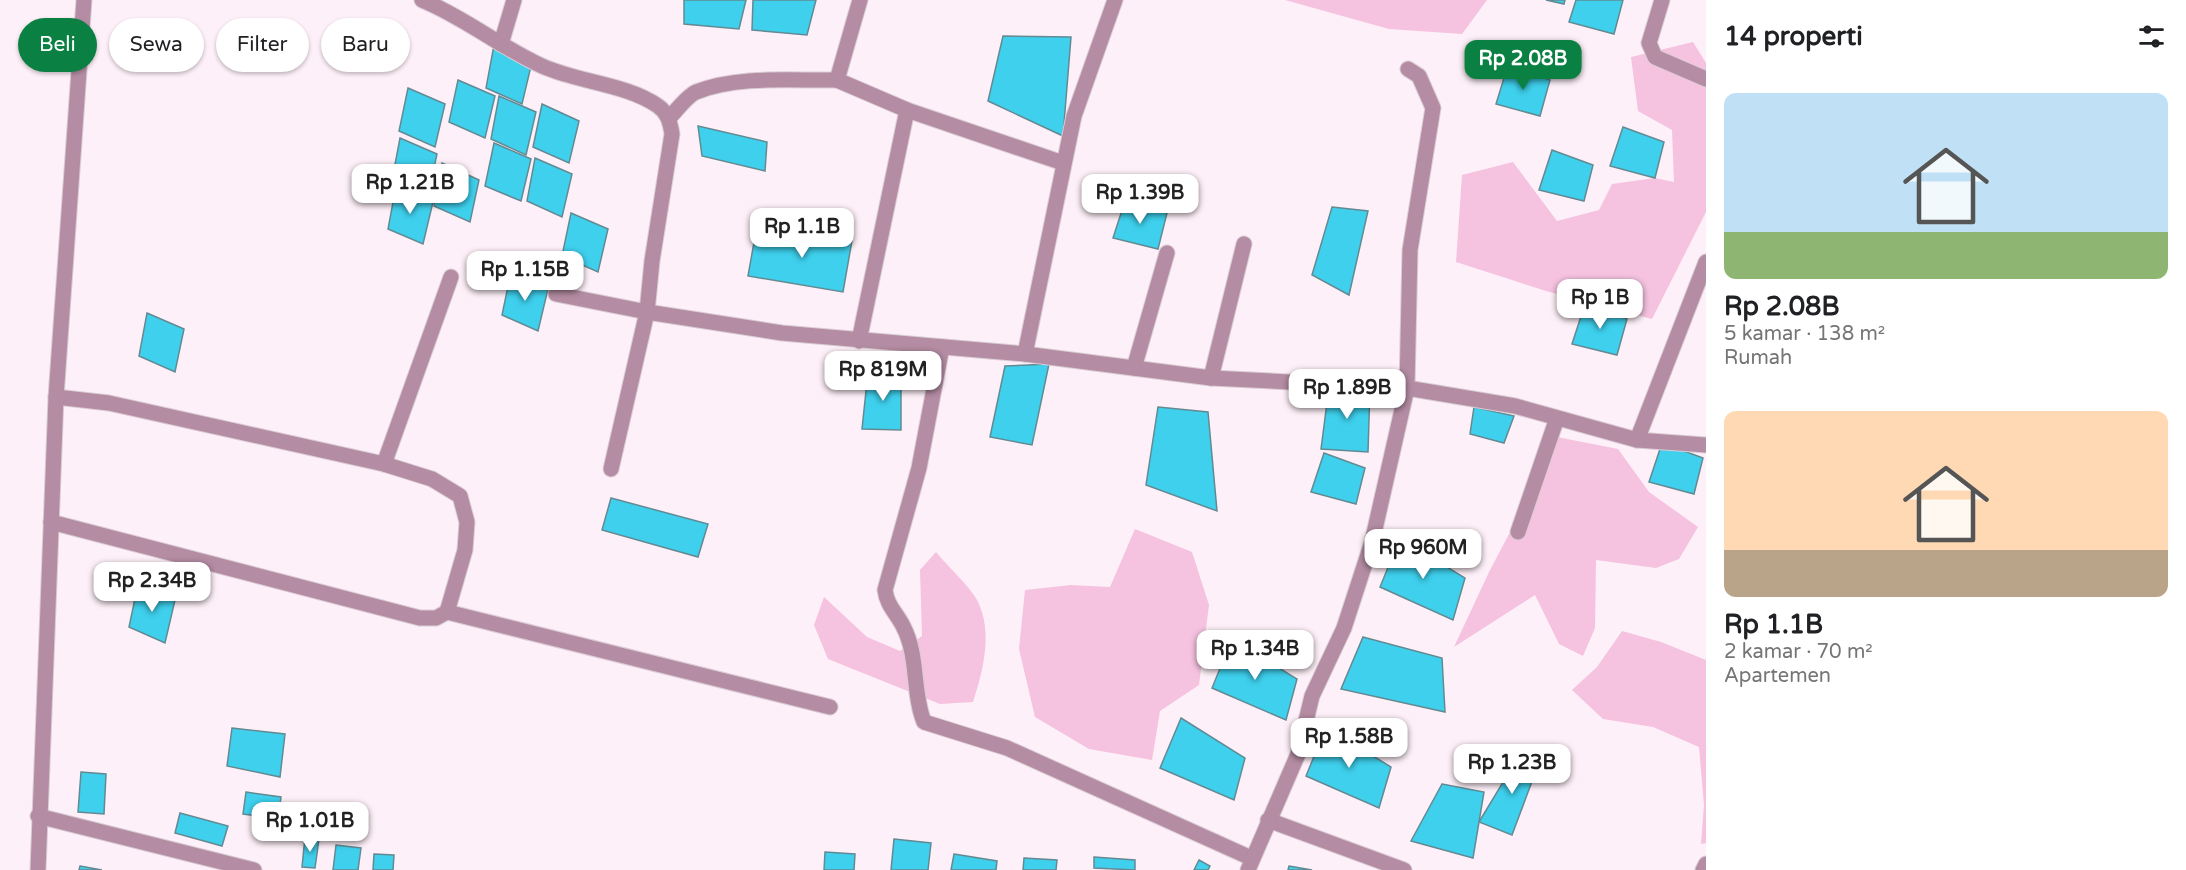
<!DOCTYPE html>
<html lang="id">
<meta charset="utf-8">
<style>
body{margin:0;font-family:"Varela Round",sans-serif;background:#f6f6f6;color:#202124;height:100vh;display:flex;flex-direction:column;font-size:22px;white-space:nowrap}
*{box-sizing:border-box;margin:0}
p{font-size:20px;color:#757577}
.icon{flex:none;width:33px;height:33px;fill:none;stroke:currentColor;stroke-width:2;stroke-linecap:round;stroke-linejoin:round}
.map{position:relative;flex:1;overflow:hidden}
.side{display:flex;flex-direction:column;background:#fff;width:480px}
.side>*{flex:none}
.hud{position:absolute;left:18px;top:18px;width:570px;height:54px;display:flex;gap:12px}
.price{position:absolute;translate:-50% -51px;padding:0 14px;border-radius:12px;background:#fff;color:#222;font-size:20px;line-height:39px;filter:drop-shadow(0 2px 3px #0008)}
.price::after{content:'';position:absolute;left:50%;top:36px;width:18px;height:14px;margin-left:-9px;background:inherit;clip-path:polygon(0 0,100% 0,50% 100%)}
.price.active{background:#0b8043;color:#fff}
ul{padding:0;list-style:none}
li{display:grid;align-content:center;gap:12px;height:318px;padding:0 18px}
li span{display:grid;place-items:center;height:186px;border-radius:12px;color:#555}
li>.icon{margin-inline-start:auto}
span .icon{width:108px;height:108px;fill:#fffc;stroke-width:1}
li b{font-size:26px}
h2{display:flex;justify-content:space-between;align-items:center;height:72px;padding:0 18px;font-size:26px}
.chip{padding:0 21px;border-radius:27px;background:#fff;box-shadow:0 2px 4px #0004;font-size:21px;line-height:54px}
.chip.active{background:#0b8043;color:#fff}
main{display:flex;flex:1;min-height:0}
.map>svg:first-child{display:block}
.green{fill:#f5c2df}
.building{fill:#3ed0ed;stroke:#638a93;stroke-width:1.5}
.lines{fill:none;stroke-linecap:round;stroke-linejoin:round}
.minor-casing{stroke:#daccd4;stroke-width:17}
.minor{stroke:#b48ca3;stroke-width:15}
</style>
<main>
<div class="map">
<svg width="1706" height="870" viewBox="0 0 1706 870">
<rect width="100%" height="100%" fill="#fef0f8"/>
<!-- green -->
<g class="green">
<polygon points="1285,0 1487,0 1462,34 1389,29"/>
<polygon points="1693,42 1706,63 1706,212 1652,319 1546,291 1456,262 1462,175 1513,162 1557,221 1599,210 1612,184 1655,178 1674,182 1672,130 1638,111 1631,57"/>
<polygon points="1557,437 1618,449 1649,492 1698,527 1679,559 1656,568 1596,560 1595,628 1583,656 1559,644 1535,595 1454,647 1489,572 1547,462"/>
<polygon points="1135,529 1192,552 1209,605 1199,685 1160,711 1152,760 1089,749 1035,717 1019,649 1025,590 1071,585 1110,587"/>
<path d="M 936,552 C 947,566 971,587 978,602 C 993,633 983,671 973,702 L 940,704 L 828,659 L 814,625 L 824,597 L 867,637 L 900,651 L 922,636 L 920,570 Z"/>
<polygon points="1622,631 1661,642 1706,660 1706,843 1701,844 1704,805 1699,747 1653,727 1603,719 1572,690 1597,667"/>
</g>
<!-- building -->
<g class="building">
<polygon points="684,0 746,0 739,29 684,24"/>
<polygon points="753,0 816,0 807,35 752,30"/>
<polygon points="1546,0 1565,0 1564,4"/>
<polygon points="1576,0 1623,0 1614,34 1569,22"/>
<polygon points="1003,36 1071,37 1063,136 988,101"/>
<polygon points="494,45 532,62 522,104 486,88"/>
<polygon points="1508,65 1550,80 1540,116 1496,104"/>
<polygon points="458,80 495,96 485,138 449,122"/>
<polygon points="408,88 445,104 435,147 399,131"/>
<polygon points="499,96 536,112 526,155 491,139"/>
<polygon points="542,104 579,121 569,163 533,147"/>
<polygon points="698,126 767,142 765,171 702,156"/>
<polygon points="1623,127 1664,142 1655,178 1610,166"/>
<polygon points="400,138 437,154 428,196 392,180"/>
<polygon points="494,143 531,159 521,201 485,186"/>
<polygon points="1552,150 1593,165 1584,201 1539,190"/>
<polygon points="535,158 572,174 562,217 527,201"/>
<polygon points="442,163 479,180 470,222 434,206"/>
<polygon points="396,186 433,202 423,244 388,229"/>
<polygon points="1126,198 1167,213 1158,249 1113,238"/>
<polygon points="1332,207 1368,211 1349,295 1312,275"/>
<polygon points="571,213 608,229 598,272 562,256"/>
<polygon points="756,231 853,235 843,292 748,276"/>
<polygon points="511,272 548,289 538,331 502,315"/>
<polygon points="1585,304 1627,319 1617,355 1572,344"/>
<polygon points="147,313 184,329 175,372 139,356"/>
<polygon points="1049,364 1032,445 990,437 1005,366"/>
<polygon points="868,372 901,373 901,430 862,429"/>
<polygon points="1329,387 1370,388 1368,452 1321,449"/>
<polygon points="1158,407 1208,412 1217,511 1146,485"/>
<polygon points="1474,407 1514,416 1504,443 1470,434"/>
<polygon points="1662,443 1703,458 1694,494 1649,482"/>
<polygon points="1324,453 1365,468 1356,504 1311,492"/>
<polygon points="611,498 708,524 698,557 602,530"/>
<polygon points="1400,538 1465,578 1453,620 1380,587"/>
<polygon points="138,584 175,600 165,643 129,627"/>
<polygon points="1363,637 1442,658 1445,712 1341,689"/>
<polygon points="1232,639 1297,679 1286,720 1212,688"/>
<polygon points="1181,718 1245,758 1234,800 1160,768"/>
<polygon points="1326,727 1391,767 1379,808 1306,776"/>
<polygon points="232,728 285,734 280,777 227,766"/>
<polygon points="1543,752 1512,835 1479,822 1517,759"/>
<polygon points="81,772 106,774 104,814 78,812"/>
<polygon points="1442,784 1484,792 1473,858 1411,841"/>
<polygon points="246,792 281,797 278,819 243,814"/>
<polygon points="180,813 228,826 222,846 175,833"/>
<polygon points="305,837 319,839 315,868 302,867"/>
<polygon points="894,839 931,843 928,870 891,870"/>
<polygon points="336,845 361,848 358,870 333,870"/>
<polygon points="825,852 855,854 854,870 824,870"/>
<polygon points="374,854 394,855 393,870 373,870"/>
<polygon points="954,854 997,861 996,870 951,870"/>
<polygon points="1094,857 1135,860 1135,870 1094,868"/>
<polygon points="1024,858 1057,860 1056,870 1023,870"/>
<polygon points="1199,860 1210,866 1208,870 1194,870"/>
<polygon points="80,866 102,870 79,870"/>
<polygon points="1289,866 1312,870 1288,870"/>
</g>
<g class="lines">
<defs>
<g id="minor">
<path d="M 422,0 C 464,17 500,47 542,66 C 577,82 627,84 658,106 C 668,113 670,122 672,134 L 652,261 L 647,312 L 782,333 L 1025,354 L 1211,378 L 1407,388 L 1515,406 L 1637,440 L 1706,445"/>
<polyline points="1662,0 1649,43 1655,57 1706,79"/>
<polyline points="501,44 514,0"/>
<polyline points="837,80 907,110 1063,163"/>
<path d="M 669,118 C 677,110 687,96 696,92 C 739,75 793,81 837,80 L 860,0"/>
<polyline points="556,294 647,312 611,469"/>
<polyline points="859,341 907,110"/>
<path d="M 942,347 L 919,468 L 885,590 C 887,606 896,612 903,626 C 919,656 912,692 924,722 L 1007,748 L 1251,858"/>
<polyline points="1025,354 1074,116 1115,0"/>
<polyline points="1134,368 1167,253"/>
<polyline points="1211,378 1244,244"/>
<polyline points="56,397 109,403 384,464 432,479 460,496 467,522 465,550 447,612"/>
<polyline points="1637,440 1706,262"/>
<polyline points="384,464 451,277"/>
<polyline points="51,522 420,618 436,618 447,612 830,707"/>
<polyline points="1518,532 1557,418"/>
<polyline points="38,816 254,870"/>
<polyline points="1268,820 1404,870"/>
<polyline points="38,870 56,397 84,0"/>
<polyline points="1248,870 1298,754 1312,696 1344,628 1372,542 1407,388 1410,250 1433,108 1419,76 1408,69"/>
<polyline points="1703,870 1706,864"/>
</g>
</defs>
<!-- minor casing -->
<use href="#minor" class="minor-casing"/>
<!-- minor -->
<use href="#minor" class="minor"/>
</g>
</svg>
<b class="price active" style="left:1523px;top:91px">Rp 2.08B</b>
<b class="price" style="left:410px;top:215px">Rp 1.21B</b>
<b class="price" style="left:1140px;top:225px">Rp 1.39B</b>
<b class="price" style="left:802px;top:259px">Rp 1.1B</b>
<b class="price" style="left:525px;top:302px">Rp 1.15B</b>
<b class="price" style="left:1600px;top:330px">Rp 1B</b>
<b class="price" style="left:883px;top:402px">Rp 819M</b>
<b class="price" style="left:1347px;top:420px">Rp 1.89B</b>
<b class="price" style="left:1423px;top:580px">Rp 960M</b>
<b class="price" style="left:152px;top:613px">Rp 2.34B</b>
<b class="price" style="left:1255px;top:681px">Rp 1.34B</b>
<b class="price" style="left:1349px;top:769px">Rp 1.58B</b>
<b class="price" style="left:1512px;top:795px">Rp 1.23B</b>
<b class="price" style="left:310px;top:853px">Rp 1.01B</b>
<div class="hud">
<a class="chip active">Beli</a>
<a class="chip">Sewa</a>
<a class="chip">Filter</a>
<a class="chip">Baru</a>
</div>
</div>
<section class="side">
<h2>14 properti<svg class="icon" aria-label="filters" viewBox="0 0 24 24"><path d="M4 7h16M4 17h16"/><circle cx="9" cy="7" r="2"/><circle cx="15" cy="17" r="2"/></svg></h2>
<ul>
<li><span style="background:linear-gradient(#bfe0f5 75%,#8fb573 0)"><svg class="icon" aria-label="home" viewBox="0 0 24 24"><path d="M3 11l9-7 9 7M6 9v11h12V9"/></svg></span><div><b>Rp 2.08B</b><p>5 kamar · 138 m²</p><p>Rumah</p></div></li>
<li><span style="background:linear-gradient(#ffd9b3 75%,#b9a48a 0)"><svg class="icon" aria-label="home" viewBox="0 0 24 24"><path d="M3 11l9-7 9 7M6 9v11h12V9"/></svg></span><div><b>Rp 1.1B</b><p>2 kamar · 70 m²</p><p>Apartemen</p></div></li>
</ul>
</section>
</main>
